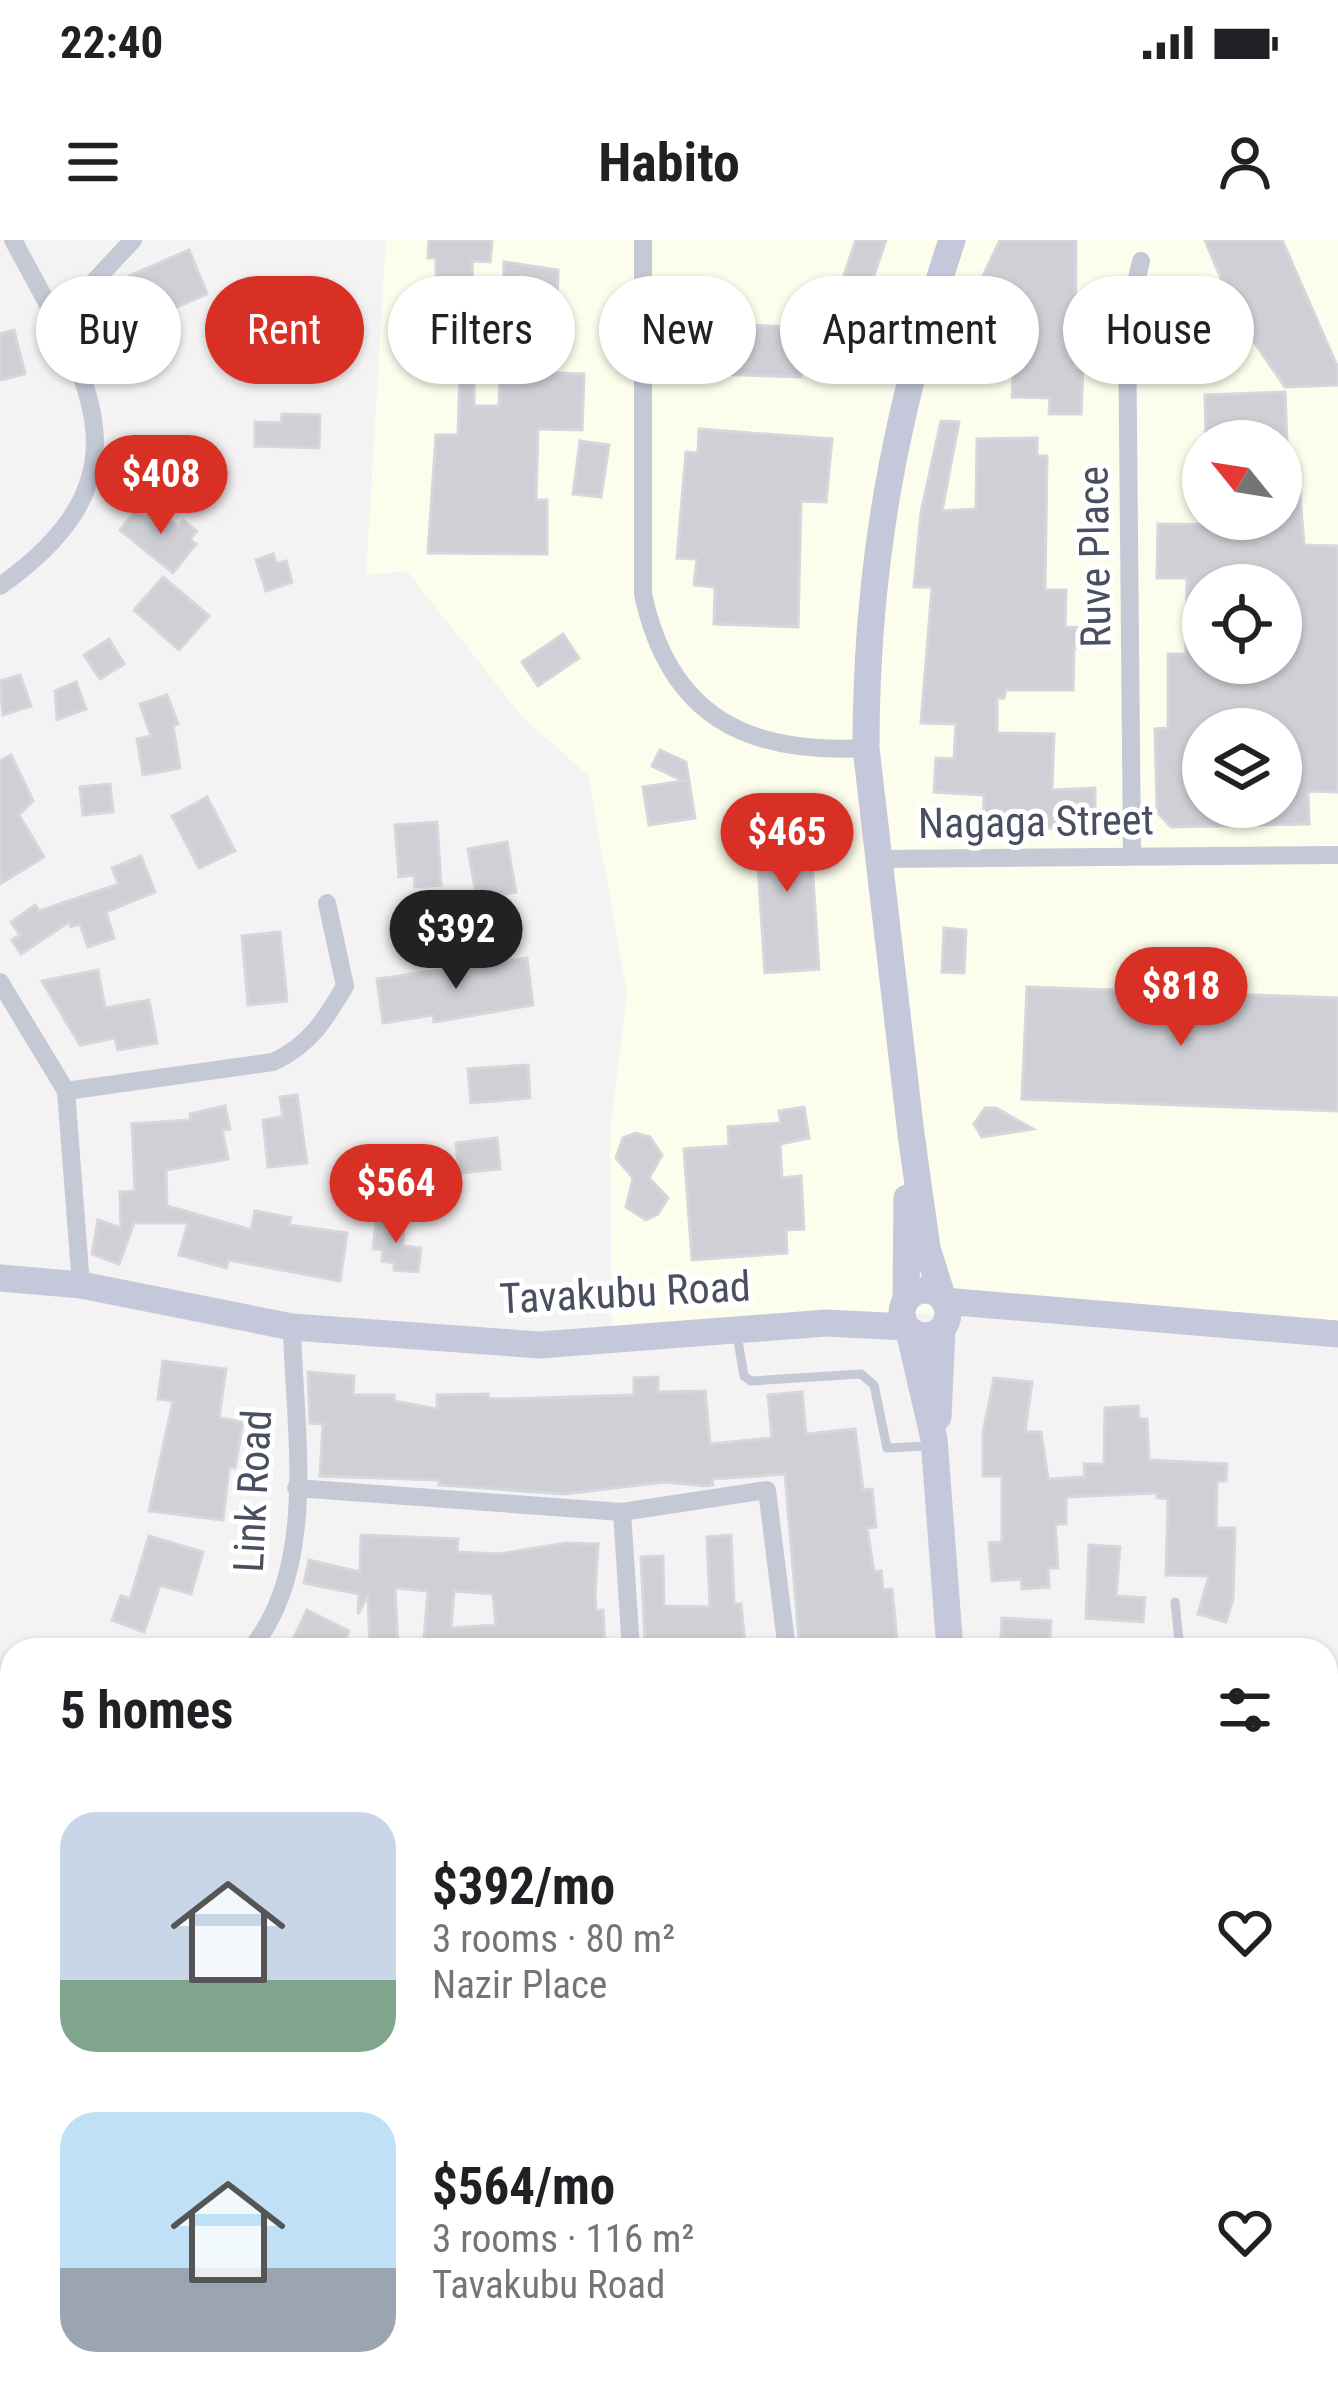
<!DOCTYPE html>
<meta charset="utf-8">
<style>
body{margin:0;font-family:"Roboto Condensed",sans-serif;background:#f6f6f6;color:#202124;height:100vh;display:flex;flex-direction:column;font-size:45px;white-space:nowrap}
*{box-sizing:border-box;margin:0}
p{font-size:39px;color:#757577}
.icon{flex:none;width:66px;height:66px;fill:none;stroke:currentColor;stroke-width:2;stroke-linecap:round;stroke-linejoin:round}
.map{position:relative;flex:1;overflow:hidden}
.details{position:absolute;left:0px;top:1398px;width:1338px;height:771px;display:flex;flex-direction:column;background:#fff;border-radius:36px 36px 0 0;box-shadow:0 3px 9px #0004}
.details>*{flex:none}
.guide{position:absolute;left:36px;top:36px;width:1266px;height:108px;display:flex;gap:24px}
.needle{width:78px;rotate:300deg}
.buttons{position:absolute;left:1182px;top:180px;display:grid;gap:24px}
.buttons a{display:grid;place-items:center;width:120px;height:120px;border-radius:50%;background:#fff;box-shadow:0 3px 9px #0004;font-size:60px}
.price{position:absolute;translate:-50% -102px;padding:0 27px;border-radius:42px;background:#d93025;color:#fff;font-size:39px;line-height:78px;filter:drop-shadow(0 3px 6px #0008)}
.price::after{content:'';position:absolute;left:50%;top:72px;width:36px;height:27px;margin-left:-18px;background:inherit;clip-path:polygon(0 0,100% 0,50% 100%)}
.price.current{background:#222;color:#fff}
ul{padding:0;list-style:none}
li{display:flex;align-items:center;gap:36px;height:300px;padding:0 60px}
li span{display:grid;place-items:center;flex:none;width:336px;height:240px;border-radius:36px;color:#555}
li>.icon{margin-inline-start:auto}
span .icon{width:144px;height:144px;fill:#fffc;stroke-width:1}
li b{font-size:51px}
h2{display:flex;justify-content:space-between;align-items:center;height:144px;padding:0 60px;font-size:51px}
.pill{padding:0 42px;border-radius:54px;background:#fff;box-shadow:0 3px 9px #0004;font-size:42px;line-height:108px}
.pill.current{background:#d93025;color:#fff}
.status{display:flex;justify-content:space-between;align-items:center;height:84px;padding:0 60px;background:#fff;direction:ltr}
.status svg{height:33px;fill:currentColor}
header{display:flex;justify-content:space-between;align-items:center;height:156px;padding:0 60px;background:#fff;font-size:54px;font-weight:700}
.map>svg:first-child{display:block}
.commercial{fill:#fdfded;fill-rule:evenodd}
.building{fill:#ced0d6;stroke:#d6d6dd;stroke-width:3;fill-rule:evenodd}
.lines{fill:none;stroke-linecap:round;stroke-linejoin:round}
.lane{stroke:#c5c9d6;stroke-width:9}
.street{stroke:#c5c9d6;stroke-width:18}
.secondary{stroke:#c4c8da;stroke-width:27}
.labels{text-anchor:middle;stroke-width:10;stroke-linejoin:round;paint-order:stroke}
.street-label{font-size:42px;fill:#494e60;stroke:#fff}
</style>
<div class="status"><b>22:40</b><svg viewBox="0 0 49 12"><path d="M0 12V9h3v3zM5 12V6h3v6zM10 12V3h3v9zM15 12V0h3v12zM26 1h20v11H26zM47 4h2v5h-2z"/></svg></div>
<header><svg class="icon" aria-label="menu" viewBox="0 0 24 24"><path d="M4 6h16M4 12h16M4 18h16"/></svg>Habito<svg class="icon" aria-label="person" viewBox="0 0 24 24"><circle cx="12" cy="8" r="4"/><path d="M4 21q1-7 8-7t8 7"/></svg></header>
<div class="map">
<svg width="1338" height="2167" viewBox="0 0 1338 2167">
<rect width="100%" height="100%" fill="#f4f2f2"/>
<!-- commercial -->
<path class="commercial" d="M 386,0 L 1338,0 L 1338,1094 L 901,1073 L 612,1099 L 610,893 L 627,753 L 588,535 L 523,478 L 407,331 L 366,335 ZM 1203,201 L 1281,201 L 1281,279 L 1203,279 ZM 1203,345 L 1281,345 L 1281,423 L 1203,423 ZM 1203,489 L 1281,489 L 1281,567 L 1203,567 Z"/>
<!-- building -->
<g class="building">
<polygon points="429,0 492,0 490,22 472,21 473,55 436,56 436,18 428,18"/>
<polygon points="856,0 886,0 839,137 801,125 801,137 686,133 689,83 826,88"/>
<polygon points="1000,0 1076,0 1075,127 1083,127 1081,174 1049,174 1050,158 1012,157 1015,95 983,94 985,66 974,55"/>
<polygon points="1205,0 1282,0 1338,128 1338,145 1285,147 1237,77"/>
<polygon points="189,10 207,54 156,76 152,67 119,81 111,61 135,51 129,36"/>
<polygon points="504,22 558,30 557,72 503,70"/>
<polygon points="14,90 25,134 0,140 0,94"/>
<polygon points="460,130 474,130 474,166 499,166 500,131 584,134 582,190 538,189 536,260 547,260 547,314 428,313 436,195 458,195"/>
<polygon points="1285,152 1287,201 1206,201 1205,155"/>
<polygon points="282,174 320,175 319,208 255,206 255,182 281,183"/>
<polygon points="941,181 959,182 942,271 976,269 977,199 1037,198 1037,216 1047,216 1045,350 1066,350 1065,387 1090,388 1090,408 1074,407 1073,450 1006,450 1004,458 997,458 997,493 1054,494 1052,550 1095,548 1095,570 1078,589 983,586 984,555 934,552 936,518 954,519 956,484 921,483 932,347 914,347 921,272"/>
<polygon points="699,189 832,199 826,262 801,261 798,387 714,384 715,347 694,345 697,319 677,318 686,212 698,213"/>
<polygon points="580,201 609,205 601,257 573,254"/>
<path d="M 1281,229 L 1298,229 L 1304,305 L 1338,306 L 1338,552 L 1308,551 L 1309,584 L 1171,587 L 1157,572 L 1155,489 L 1168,488 L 1168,414 L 1186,414 L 1187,338 L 1157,338 L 1158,284 L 1234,285 L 1234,279 L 1281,279 ZM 1203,345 L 1281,345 L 1281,423 L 1203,423 ZM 1203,489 L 1281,489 L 1281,567 L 1203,567 Z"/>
<polygon points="153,266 178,286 183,280 197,291 190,299 196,304 173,333 120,290 136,270 145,277"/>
<polygon points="273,314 277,324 286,321 292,342 266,351 256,320"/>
<polygon points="163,337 209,376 179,410 134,370"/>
<polygon points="563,394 579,418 538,446 522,422"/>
<polygon points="109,399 124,424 100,439 84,415"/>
<polygon points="20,435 31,466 3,475 0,441"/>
<polygon points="76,442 86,469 57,480 55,451"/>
<polygon points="167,455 178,484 173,486 180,528 143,535 137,499 151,496 140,464"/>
<polygon points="660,510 686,522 695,578 649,585 643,547 683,541 652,526"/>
<polygon points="11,515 33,561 19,575 44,617 0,644 0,521"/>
<polygon points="110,544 113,572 83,575 80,547"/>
<polygon points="207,557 235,611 199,628 172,576"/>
<polygon points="809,577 819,729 765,733 755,581"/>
<polygon points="437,582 441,645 415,647 414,635 399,637 395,585"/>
<polygon points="507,602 516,652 477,660 468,609"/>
<polygon points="141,616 155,652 106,672 114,698 88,707 80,684 71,687 69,682 21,714 12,700 20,695 11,682 35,665 39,671 119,644 112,628"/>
<polygon points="944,688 966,690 964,733 942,732"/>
<polygon points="280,692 287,761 248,765 242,696"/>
<polygon points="527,718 533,765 434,782 433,775 383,783 377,739"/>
<polygon points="98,730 105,768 149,760 157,803 118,810 115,798 80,805 42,741"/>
<polygon points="1027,747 1338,758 1338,871 1022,859"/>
<polygon points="528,825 530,858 471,863 468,829"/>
<polygon points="297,855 307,923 268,927 263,880 283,877 280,857"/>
<polygon points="225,866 230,889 222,890 228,919 166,930 167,966 251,990 255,971 291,978 289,985 347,993 340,1041 229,1020 226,1028 179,1015 188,983 134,983 119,1024 92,1014 98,980 121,988 120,952 135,951 132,884 191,880 190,874"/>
<polygon points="804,867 809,898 780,904 782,938 801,936 804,989 786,990 787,1013 692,1020 684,909 729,906 728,887 781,883 779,871"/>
<polygon points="985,868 996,868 1033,889 982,897 974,884"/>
<polygon points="636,893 650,897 662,915 649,938 668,958 658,974 646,980 626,967 633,938 616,918 623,898"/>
<polygon points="497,898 500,929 459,933 456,903"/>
<polygon points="376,980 405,982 402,1006 421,1008 418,1032 394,1030 394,1023 382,1021 383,1010 373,1009"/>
<polygon points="163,1121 226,1129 219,1178 243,1182 235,1228 229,1227 223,1280 149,1271 173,1161 158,1159"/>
<polygon points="308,1132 354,1136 353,1155 394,1155 394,1161 437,1169 437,1155 488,1154 488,1159 506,1159 634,1155 634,1138 658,1137 658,1152 705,1151 710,1204 772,1198 768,1155 802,1152 806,1194 855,1189 863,1250 872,1249 876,1287 867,1288 874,1332 881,1331 883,1350 892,1349 898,1410 800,1410 785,1234 712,1239 713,1245 706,1246 664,1242 564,1254 439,1245 440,1240 320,1236 323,1184 310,1183"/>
<polygon points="994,1138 1032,1142 1025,1192 1041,1192 1048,1239 1085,1237 1084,1224 1104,1224 1105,1168 1138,1166 1139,1179 1147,1179 1149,1220 1227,1224 1226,1241 1217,1241 1216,1288 1235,1288 1233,1359 1226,1382 1198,1374 1209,1336 1166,1335 1168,1259 1157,1258 1157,1253 1066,1257 1066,1284 1055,1284 1058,1328 1048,1328 1049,1347 1022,1349 1021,1339 992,1341 989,1303 1002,1302 1002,1236 983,1236 983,1193"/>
<path d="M 361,1295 L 458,1299 L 457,1312 L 499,1314 L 566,1303 L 598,1304 L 595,1355 L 596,1371 L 603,1370 L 605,1410 L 423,1410 L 428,1351 L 395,1348 L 398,1408 L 370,1410 L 368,1355 L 358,1374 L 359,1354 L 304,1343 L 309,1320 L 360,1332 ZM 454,1351 L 493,1354 L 496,1385 L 451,1388 Z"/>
<polygon points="731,1295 734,1364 741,1364 745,1405 651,1410 651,1403 645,1403 641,1317 663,1316 664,1366 710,1367 707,1297"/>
<polygon points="149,1296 203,1312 191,1354 160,1345 144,1392 112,1380 121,1356 130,1359"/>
<polygon points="1089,1305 1120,1307 1116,1356 1145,1358 1143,1382 1086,1378"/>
<polygon points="307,1370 349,1391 340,1410 288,1410"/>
<polygon points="1002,1378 1051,1381 1049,1410 1010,1407 1011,1398 1001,1397"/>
</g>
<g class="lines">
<!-- lane -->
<g class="lane">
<polyline points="737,1095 744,1136 751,1141 861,1134 874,1145 887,1208 929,1206"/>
<polyline points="1175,1362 1180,1410"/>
</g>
<!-- street -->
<g class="street">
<path d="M 643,0 L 643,354 C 669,476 747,515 866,508"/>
<polyline points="57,81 133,0"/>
<path d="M 0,346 C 159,234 86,137 13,0"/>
<polyline points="1132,614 1127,80 1141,21"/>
<polyline points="880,619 1338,615"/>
<polyline points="0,742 66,851 81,1045"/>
<path d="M 66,851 L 273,822 C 310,805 325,780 345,746 L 327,663"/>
<polyline points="296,1248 622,1272 767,1250 787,1410"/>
<polyline points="622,1272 631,1410"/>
<path d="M 250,1410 C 320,1326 294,1189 292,1087"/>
<polyline points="0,1682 12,1664"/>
<polyline points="0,1973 12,1988"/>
<polyline points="1326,2085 1338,2126"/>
<polyline points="200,2157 212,2167"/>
<polyline points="557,2157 570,2167"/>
<polyline points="336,2167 343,2157"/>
<polyline points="483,2167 491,2157"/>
<polyline points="637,2167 645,2157"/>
</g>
<!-- secondary -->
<g class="secondary">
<polyline points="0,1038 81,1045 292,1087 540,1105 826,1083 906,1087"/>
<circle cx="925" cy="1073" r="23"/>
<path d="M 943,1059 L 927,1008 L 911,894 L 866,508 C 866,326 895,172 952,0"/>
<polyline points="906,1060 907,958"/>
<polyline points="944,1061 1338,1094"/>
<polyline points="909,1091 934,1199 950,1410"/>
<polyline points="938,1177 942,1089"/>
<polyline points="1326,2143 1338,2139"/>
<polyline points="1100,2157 1144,2167"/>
<polyline points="784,2167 796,2157"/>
<polyline points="1241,2167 1289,2157"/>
</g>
</g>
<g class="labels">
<!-- street labels -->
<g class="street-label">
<text transform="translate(1094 317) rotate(-91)" y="15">Ruve Place</text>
<text transform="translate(1036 581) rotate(-1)" y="15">Nagaga Street</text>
<text transform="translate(625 1052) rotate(-3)" y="15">Tavakubu Road</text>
<text transform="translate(252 1251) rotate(-87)" y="15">Link Road</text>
</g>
</g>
</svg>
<div class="buttons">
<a><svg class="needle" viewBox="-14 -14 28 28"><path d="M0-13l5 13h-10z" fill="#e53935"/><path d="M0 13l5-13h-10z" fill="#757577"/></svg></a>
<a><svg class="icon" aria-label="locate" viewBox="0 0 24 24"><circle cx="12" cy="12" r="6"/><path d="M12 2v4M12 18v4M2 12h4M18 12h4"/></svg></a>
<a><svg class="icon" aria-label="layers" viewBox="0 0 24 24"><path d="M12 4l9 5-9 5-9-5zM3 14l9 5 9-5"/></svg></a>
</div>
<b class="price" style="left:161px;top:297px">$408</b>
<b class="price" style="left:787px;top:655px">$465</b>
<b class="price current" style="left:456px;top:752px">$392</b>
<b class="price" style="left:1181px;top:809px">$818</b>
<b class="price" style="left:396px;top:1006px">$564</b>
<div class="guide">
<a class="pill">Buy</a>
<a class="pill current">Rent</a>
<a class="pill">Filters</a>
<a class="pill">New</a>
<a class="pill">Apartment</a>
<a class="pill">House</a>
</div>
<section class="details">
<h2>5 homes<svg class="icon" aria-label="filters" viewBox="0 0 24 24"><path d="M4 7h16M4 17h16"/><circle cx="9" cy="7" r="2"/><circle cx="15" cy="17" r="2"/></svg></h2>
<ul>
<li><span style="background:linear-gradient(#c9d6e8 70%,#7fa58c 0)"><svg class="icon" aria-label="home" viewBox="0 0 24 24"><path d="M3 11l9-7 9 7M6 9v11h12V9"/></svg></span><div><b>$392/mo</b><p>3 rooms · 80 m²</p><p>Nazir Place</p></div><svg class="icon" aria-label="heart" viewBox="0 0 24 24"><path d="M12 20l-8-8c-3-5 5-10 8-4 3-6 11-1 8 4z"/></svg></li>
<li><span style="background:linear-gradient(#bfe0f5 65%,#9aa5b1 0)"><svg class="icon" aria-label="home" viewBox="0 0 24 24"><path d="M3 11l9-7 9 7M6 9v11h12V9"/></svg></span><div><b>$564/mo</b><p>3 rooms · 116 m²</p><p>Tavakubu Road</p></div><svg class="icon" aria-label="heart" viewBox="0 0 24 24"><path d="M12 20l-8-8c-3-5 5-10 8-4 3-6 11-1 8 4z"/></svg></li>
</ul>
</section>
</div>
